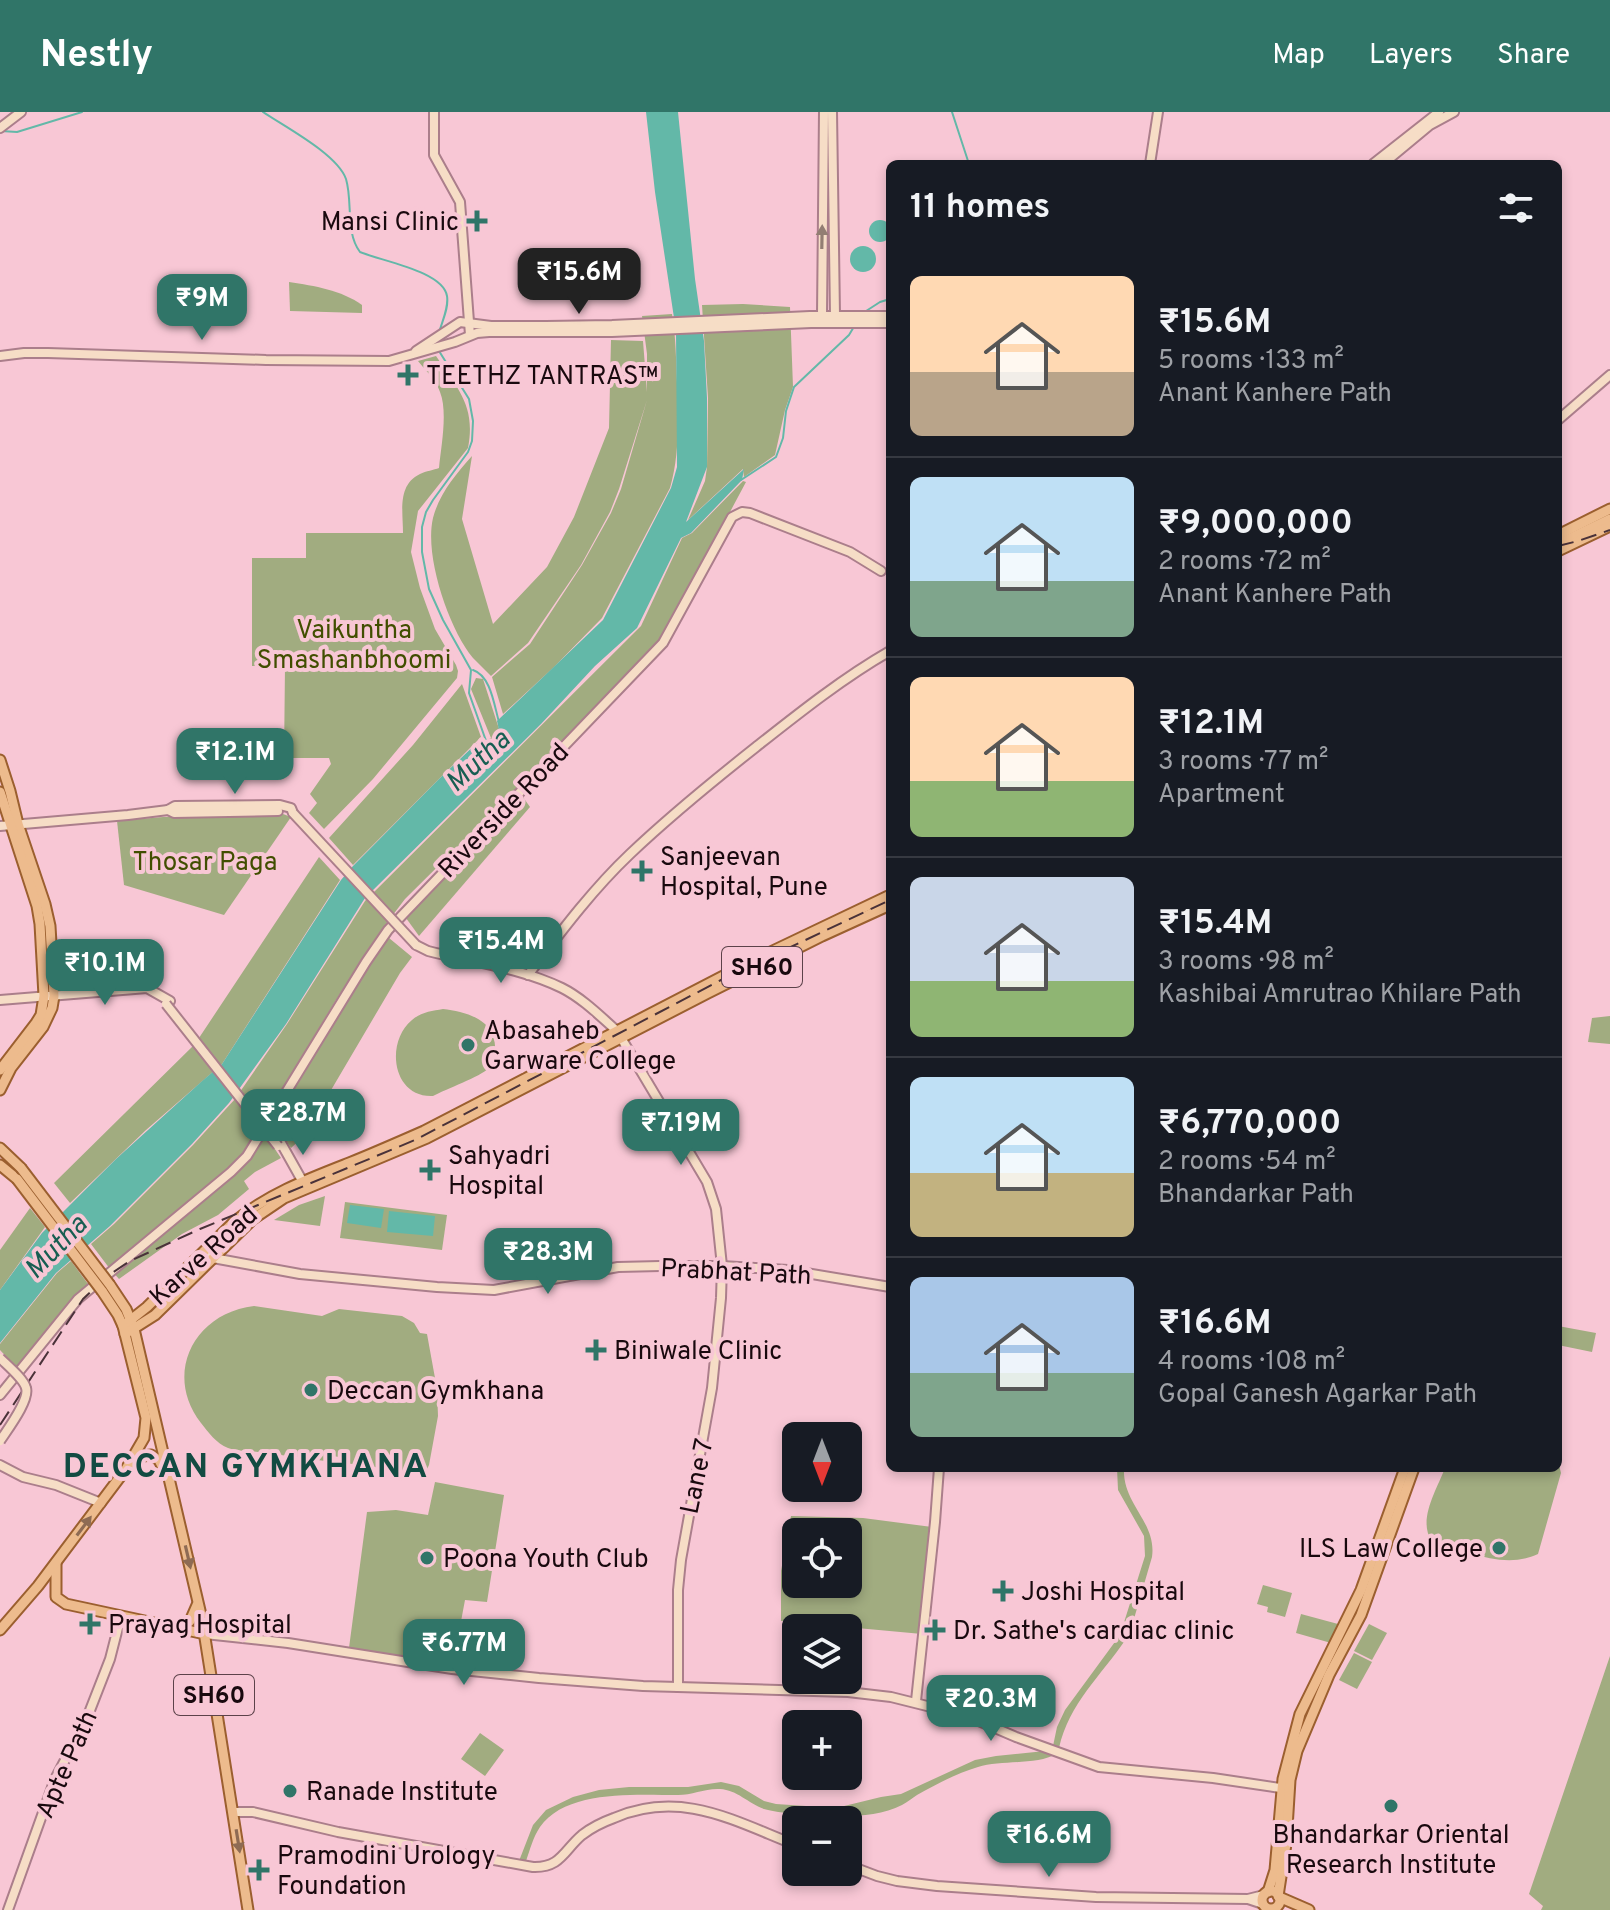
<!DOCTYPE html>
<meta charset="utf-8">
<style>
body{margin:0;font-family:Overpass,sans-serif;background:#20242c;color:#f1f3f6;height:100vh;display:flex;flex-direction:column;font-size:30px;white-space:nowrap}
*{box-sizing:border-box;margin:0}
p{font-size:26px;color:#9ea1a6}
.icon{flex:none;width:44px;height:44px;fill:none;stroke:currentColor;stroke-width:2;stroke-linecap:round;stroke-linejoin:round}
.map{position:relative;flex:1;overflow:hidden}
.sheet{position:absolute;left:886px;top:48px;width:676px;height:1312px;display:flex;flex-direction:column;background:#171b24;border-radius:12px;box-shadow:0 4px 12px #0003}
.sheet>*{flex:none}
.needle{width:52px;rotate:180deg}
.controls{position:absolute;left:782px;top:1310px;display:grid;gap:16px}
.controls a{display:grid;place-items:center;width:80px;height:80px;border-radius:12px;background:#171b24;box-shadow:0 4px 12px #0003;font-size:40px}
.price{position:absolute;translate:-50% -68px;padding:0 18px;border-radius:16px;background:#307568;color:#fff;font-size:26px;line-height:52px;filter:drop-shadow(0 2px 4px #0008)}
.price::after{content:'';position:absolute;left:50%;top:48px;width:24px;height:18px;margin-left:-12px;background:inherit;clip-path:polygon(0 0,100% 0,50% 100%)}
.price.current{background:#222;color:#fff}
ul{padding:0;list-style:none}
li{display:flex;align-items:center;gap:24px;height:200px;padding:0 24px}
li+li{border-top:2px solid #363941}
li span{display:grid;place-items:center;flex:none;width:224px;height:160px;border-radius:12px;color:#555}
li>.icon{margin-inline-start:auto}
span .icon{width:96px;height:96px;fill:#fffc;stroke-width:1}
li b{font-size:34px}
h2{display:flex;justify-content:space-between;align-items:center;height:96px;padding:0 24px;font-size:34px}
header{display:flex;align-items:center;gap:48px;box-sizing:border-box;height:112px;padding:0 40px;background:#307568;color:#fff}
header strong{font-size:38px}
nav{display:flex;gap:44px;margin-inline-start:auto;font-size:28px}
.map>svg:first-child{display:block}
.green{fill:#a1ac80;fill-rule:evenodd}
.water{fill:#63b8a8}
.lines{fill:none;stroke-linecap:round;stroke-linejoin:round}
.stream{stroke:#63b8a8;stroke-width:2}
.secondary-casing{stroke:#ab7e8b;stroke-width:12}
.primary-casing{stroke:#9b5f2f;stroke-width:13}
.secondary{stroke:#f6ddc6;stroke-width:8}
.primary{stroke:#edbb8d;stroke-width:9}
.rail{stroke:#4a3239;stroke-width:2;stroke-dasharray:16 8;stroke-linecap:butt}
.secondary-bridge-casing{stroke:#ab7e8b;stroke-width:12;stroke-linecap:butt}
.primary-bridge-casing{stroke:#9b5f2f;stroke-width:13;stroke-linecap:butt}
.secondary-bridge{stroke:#f6ddc6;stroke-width:8}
.primary-bridge{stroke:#edbb8d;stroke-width:9}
.oneway{fill:#937e73}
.oneway2{fill:#8e6b54}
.poi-dot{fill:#307568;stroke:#f8c7d5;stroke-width:3}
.labels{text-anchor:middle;stroke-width:8;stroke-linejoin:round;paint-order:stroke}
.shield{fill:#f8c7d5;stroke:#5c424a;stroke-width:2}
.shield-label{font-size:24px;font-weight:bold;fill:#19090e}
.poi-label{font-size:26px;fill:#19090e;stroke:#f8c7d5;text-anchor:start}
.park-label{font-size:26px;fill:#414e00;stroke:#f8c7d5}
.street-label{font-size:26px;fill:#19090e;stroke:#f8c7d5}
.water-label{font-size:28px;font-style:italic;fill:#175e52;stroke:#f8c7d5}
.district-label{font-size:34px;font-weight:bold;letter-spacing:2px;fill:#124b42;stroke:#f8c7d5}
</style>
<header>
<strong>Nestly</strong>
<nav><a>Map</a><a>Layers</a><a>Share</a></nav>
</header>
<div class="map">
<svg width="1610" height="1798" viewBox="0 0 1610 1798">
<rect width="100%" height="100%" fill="#f8c7d5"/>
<!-- green -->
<g class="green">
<path d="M 289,170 C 315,174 341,178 362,193 L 362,201 L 290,199 Z"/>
<polygon points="743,192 790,195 793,275 785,298 775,343 744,365 743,357 688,408 705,369 707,355 708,286 702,193"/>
<path d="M 672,202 C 676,225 676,248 677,271 C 678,307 680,341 670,376 L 602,506 L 554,555 L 503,602 L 492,565 L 530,532 L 582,453 L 611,401 L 621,377 L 647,288 L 619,377 L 610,400 L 581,453 L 528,531 L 491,564 C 485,558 479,552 473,546 C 449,517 424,444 433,406 C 439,382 456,362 472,344 L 462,407 L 493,512 L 547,455 L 574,405 L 609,316 L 611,228 L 643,229 L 647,280 L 647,242 L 642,204 Z"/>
<path d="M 436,244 C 458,277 476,294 468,336 L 418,399 L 411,440 L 420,476 L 435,517 L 456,553 L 458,559 L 457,566 L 373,667 L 324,717 L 309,701 L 317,691 L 310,682 L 331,652 L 329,646 L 284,646 L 285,554 L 252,554 L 252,446 L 306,446 L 306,421 L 403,421 C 403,400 397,373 420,362 C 426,359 434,358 439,356 C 441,335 448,300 440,280 C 436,268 426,259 418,249 Z"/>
<polygon points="743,369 746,370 661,529 546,647 405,787 386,812 336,888 260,1015 235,1052 110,1157 91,1132 114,1112 193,1033 235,987 287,912 365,789 641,514 682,426 692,421"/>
<polygon points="476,566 483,567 499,617 496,628 490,634 489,627 491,626 471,577"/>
<polygon points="462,572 481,625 353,753 329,726 413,633"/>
<polygon points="523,685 530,695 419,824 406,806 477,728"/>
<polygon points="283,702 291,705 224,803 124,773 117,709 163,705"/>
<polygon points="319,745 340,768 222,952 146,1018 70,1091 54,1071 195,932"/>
<polygon points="389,826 412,845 400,861 304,1024 291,1036 274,1011 367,856"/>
<path d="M 443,897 C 467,900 497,908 495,938 C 495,944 494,951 489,956 C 480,965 446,977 433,984 C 392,986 385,930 412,908 C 421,900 432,899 443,897 Z"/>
<polygon points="1610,904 1610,932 1588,930 1592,906"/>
<polygon points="266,1024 281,1046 255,1060 244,1069 249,1077 218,1103 182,1122 119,1167 111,1158 250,1044"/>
<polygon points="325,1084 320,1114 274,1108 299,1093"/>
<polygon points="345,1090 447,1103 442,1138 340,1126"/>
<polygon points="30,1096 45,1115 0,1178 0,1138"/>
<polygon points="71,1149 88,1172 79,1180 17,1256 0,1238 0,1232 57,1161"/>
<path d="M 254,1194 L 322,1204 L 339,1197 L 402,1204 L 414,1211 L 420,1221 L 427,1222 L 437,1277 L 438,1304 L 429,1353 L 426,1359 L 418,1361 L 345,1351 L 345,1346 L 327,1343 L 325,1349 C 303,1346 281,1343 258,1340 C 249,1339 237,1339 228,1336 C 216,1331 209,1321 201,1311 C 163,1262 194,1201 254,1194 Z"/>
<polygon points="1558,1214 1596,1221 1592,1240 1558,1233"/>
<path d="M 1558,1349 L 1561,1361 L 1538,1442 C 1504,1458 1467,1439 1432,1429 C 1417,1409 1437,1377 1445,1356 L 1558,1356 Z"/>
<path d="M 1117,1356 L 1124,1356 C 1122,1392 1157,1410 1152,1445 L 1131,1517 L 1126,1527 C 1101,1564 1069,1591 1059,1636 L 1053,1634 L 1057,1615 L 1065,1598 L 1120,1523 L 1145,1444 L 1144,1424 L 1118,1378 Z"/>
<polygon points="435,1370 504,1383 487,1490 465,1488 453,1552 349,1536 367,1400 396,1398 428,1403"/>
<path d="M 791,1404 L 863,1406 L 932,1415 L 922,1522 L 781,1509 L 781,1459 ZM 796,1420 L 848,1420 L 848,1472 L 796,1472 Z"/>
<polygon points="1263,1473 1292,1481 1285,1505 1267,1500 1268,1495 1257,1492"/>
<polygon points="1301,1502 1338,1512 1331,1531 1296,1521"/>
<polygon points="1369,1512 1387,1521 1372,1548 1354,1539"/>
<polygon points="1354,1541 1372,1550 1357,1577 1339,1568"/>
<polygon points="1610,1544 1610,1798 1541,1798 1543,1794 1529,1782"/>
<polygon points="480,1621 504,1638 485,1664 461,1647"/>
<path d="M 1045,1639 L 1056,1642 C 1038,1653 1001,1648 978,1655 C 957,1661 937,1672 917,1683 C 912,1686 908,1690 902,1693 C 885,1702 862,1704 843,1704 C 824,1705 781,1702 764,1697 C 748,1691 737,1678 720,1677 C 706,1676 692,1683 678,1683 C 638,1683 566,1677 540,1715 C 533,1725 530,1738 526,1749 L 519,1749 L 533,1713 L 546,1698 L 573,1685 L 599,1678 L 629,1675 L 688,1675 L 721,1670 L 739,1674 L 764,1689 L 776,1692 L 836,1696 L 881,1685 L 901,1682 L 975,1648 L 996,1644 Z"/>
</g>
<!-- water -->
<g class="water">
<path d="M 646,0 L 678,0 L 695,167 L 704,229 L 707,286 L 707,355 L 686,410 L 744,357 L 742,368 L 691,421 L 681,426 L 637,516 L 595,554 L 541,612 L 365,786 L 286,912 L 229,991 L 192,1032 L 110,1114 L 56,1161 L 0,1231 L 0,1178 L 42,1121 L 116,1047 L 201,970 L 222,952 L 341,768 L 353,754 L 439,667 L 481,627 L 486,626 L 491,635 C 499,626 500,620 497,609 L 603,508 L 671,376 L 677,355 L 676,219 L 655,80 Z"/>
<circle cx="880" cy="119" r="11"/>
<circle cx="863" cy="147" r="13"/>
<polygon points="350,1093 384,1097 381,1116 347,1111"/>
<polygon points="389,1099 435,1104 433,1124 387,1120"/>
</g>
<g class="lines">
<!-- stream -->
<g class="stream">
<path d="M 263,0 C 285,15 337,42 346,67 C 353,90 345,120 360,140 C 381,149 443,159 447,184 C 449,196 442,209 439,221"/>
<polyline points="952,0 969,52"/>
<polyline points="1,19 17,20 82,0"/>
<polyline points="863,201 880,190 890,187"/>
<polyline points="439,239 469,287 473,309 472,329 468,340 433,388 426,400 422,415 422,440 429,477 443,508 471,558 469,581 485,626"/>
<polyline points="741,368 776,345 783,326 786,299 794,275 849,223 855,213"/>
<path d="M 473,558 C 491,564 494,593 499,610"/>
</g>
<defs>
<g id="secondary">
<polyline points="434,0 434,43 460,90 470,223"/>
<polyline points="832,0 835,203"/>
<polyline points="0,16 21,0"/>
<polyline points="1150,52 1158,0"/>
<polyline points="1373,52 1439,0"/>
<polyline points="1383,52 1430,13 1454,0"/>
<polyline points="822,203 824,0"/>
<polyline points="416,239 460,210 491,214 546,214 612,213 810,204 890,204"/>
<polyline points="0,244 24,241 48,241 266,248 389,249 455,230 477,221 489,220 612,220 811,211 890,211"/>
<polyline points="1558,308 1610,263"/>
<polyline points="168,698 174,701 278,699"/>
<polyline points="0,714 128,703 168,698 175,694 280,693 291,696 293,701"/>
<path d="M 416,833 L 428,839 C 472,850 521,856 562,876 C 582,886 600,904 617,919 L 707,1070 L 716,1097 L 722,1154 L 721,1186 L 712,1276 L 681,1448 L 678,1478 L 678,1575"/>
<path d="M 528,863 C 560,821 592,778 630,742 C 670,704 713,669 756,635 C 799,601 843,566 890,539"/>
<polyline points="0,888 147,876 170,889"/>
<polyline points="281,1031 304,1072"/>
<polyline points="205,1139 213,1146 300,1162 437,1175 494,1178 618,1155 660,1154 722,1154 788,1158 890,1175"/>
<polyline points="0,1283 78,1187 231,1060 247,1044 366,850 388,818 663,531 732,405 742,400 750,401 850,440 881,459"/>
<polyline points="0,1353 23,1365 56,1373 101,1391"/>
<polyline points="205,1522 288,1531 452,1557 539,1566 643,1574 848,1580 891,1585 967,1604 1016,1625 1099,1655 1213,1666 1287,1677"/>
<polyline points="916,1589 935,1410 939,1356"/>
<path d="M 233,1700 L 253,1700 L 338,1720 L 533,1755 C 561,1756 564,1738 582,1723 C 591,1716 603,1710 614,1706 C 681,1677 734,1709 796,1733"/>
<polyline points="848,1753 877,1764 897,1769 937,1774 1096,1785 1248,1787 1264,1783"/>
<polyline points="1248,1787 1263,1792"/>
<polyline points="8,1798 55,1667 87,1606 110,1547 121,1504"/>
</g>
<g id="primary">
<polyline points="1558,423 1610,397"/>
<polyline points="1558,432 1610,407"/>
<polyline points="1558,439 1610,414"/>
<polyline points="0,648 10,679 18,712 45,792 50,814 54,884 52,896 43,915 11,956 0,978"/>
<polyline points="0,680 37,794 40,812 44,884 41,903 36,911 0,958"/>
<polyline points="0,1036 21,1056"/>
<polyline points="0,1053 17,1067"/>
<polyline points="110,1173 126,1197 134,1217 202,1507 248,1798"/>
<path d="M 123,1214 L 147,1195 L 234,1110 C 268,1082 308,1067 349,1051 C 374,1041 399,1030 424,1019 L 758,846 L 890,783"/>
<polyline points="125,1222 155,1203 253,1107 284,1086 427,1026 708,881 822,824 890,793"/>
<polyline points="131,1353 143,1344 151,1343 159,1348 163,1356"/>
<polyline points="56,1451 56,1485 66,1492 205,1522"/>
<polyline points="178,1516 190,1509 197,1493"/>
<polyline points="0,1518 38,1474 126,1357 144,1326 146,1306 123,1214 118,1203 102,1179"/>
<circle cx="1271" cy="1788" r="9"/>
<polyline points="1268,1780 1275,1758 1283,1667 1300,1602 1361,1478 1405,1356"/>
<polyline points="1278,1784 1286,1732 1290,1668 1297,1639 1329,1563 1361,1503 1414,1356"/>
<polyline points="1279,1785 1309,1798"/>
</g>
</defs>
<!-- secondary casing -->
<use href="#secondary" class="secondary-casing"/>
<!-- primary casing -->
<use href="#primary" class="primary-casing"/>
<!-- secondary -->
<use href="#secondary" class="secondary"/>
<!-- primary -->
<use href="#primary" class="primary"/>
<!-- rail -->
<g class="rail">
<polyline points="1558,434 1578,429 1610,418"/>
<polyline points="0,1313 83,1187 109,1163 130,1149 200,1117 415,1028 721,868 890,788"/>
</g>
<defs>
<g id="secondary-bridge">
<polyline points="293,701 416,833"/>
<polyline points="166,892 278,1034"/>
<path d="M 0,1246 C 7,1253 24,1267 26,1276 C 30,1288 7,1318 0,1329"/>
</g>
<g id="primary-bridge">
<polyline points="21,1056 110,1173"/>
<polyline points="17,1067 102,1179"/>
</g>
</defs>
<!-- secondary-bridge casing -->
<use href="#secondary-bridge" class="secondary-bridge-casing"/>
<!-- primary-bridge casing -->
<use href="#primary-bridge" class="primary-bridge-casing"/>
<!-- secondary-bridge -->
<use href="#secondary-bridge" class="secondary-bridge"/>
<!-- primary-bridge -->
<use href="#primary-bridge" class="primary-bridge"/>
</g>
<!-- one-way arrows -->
<defs><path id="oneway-solid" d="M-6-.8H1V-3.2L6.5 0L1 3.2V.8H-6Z" transform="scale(2)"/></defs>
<use class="oneway" href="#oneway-solid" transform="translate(822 125) rotate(-89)"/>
<g class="oneway2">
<use href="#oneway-solid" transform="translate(84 1414) rotate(-53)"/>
<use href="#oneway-solid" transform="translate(188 1445) rotate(77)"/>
<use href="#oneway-solid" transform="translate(238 1729) rotate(81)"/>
</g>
<!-- markers -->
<g class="poi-dot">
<path d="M473 97h8v8h8v8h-8v8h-8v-8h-8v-8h8z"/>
<path d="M404 251h8v8h8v8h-8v8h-8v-8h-8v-8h8z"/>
<path d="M638 747h8v8h8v8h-8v8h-8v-8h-8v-8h8z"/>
<circle cx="468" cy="933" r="8"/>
<path d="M426 1046h8v8h8v8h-8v8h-8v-8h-8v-8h8z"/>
<path d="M592 1226h8v8h8v8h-8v8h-8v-8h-8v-8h8z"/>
<circle cx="311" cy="1278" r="8"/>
<circle cx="1499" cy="1436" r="8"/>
<circle cx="427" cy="1446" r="8"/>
<path d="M999 1467h8v8h8v8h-8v8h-8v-8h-8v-8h8z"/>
<path d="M86 1500h8v8h8v8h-8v8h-8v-8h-8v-8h8z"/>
<path d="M931 1506h8v8h8v8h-8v8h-8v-8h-8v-8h8z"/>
<circle cx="290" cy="1679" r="8"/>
<circle cx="1391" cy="1694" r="8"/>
<path d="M255 1746h8v8h8v8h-8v8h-8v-8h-8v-8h8z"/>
</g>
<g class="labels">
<!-- shield labels -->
<g class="shield">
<rect x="722" y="835" width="80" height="40" rx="6"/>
<rect x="174" y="1563" width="80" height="40" rx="6"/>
</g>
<g class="shield-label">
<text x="762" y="863">SH60</text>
<text x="214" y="1591">SH60</text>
</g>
<!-- poi labels -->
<g class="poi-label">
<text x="459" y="118" text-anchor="end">Mansi Clinic</text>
<text x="426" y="272">TEETHZ TANTRAS™</text>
<text x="660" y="753">Sanjeevan<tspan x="660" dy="30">Hospital, Pune</tspan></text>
<text x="484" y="927">Abasaheb<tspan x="484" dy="30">Garware College</tspan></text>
<text x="448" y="1052">Sahyadri<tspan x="448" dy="30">Hospital</tspan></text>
<text x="614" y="1247">Biniwale Clinic</text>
<text x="327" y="1287">Deccan Gymkhana</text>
<text x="1483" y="1445" text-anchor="end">ILS Law College</text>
<text x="443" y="1455">Poona Youth Club</text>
<text x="1021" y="1488">Joshi Hospital</text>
<text x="108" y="1521">Prayag Hospital</text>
<text x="953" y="1527">Dr. Sathe's cardiac clinic</text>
<text x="306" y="1688">Ranade Institute</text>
<text x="1391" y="1731" text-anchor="middle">Bhandarkar Oriental<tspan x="1391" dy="30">Research Institute</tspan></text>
<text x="277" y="1752">Pramodini Urology<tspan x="277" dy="30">Foundation</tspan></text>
</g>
<!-- park labels -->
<g class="park-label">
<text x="354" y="526">Vaikuntha<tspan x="354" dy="30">Smashanbhoomi</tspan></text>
<text x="205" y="758">Thosar Paga</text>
</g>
<!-- street labels -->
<g class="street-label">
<text transform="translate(503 698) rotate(-46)" y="9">Riverside Road</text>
<text transform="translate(203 1143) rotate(-42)" y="9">Karve Road</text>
<text transform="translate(736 1159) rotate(3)" y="9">Prabhat Path</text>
<text transform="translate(696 1364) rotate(-78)" y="9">Lane 7</text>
<text transform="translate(66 1652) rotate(-66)" y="9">Apte Path</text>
</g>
<!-- water labels -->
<g class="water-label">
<text transform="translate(477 648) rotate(-43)" y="10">Mutha</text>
<text transform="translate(55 1134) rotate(-46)" y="10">Mutha</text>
</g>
<!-- district labels -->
<g class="district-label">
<text x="246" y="1365">DECCAN GYMKHANA</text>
</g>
</g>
</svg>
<div class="controls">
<a><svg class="needle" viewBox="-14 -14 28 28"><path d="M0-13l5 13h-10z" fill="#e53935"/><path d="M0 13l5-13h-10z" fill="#9ea1a6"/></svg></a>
<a><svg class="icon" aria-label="locate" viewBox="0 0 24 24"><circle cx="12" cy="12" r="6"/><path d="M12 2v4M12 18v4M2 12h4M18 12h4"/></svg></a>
<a><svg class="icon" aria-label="layers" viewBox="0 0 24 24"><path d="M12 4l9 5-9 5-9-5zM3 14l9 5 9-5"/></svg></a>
<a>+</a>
<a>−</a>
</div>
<b class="price current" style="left:579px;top:204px">₹15.6M</b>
<b class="price" style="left:202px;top:230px">₹9M</b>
<b class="price" style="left:235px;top:684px">₹12.1M</b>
<b class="price" style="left:501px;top:873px">₹15.4M</b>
<b class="price" style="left:105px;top:895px">₹10.1M</b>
<b class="price" style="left:303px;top:1045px">₹28.7M</b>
<b class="price" style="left:681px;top:1055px">₹7.19M</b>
<b class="price" style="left:548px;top:1184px">₹28.3M</b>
<b class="price" style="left:464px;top:1575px">₹6.77M</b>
<b class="price" style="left:991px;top:1631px">₹20.3M</b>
<b class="price" style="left:1049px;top:1767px">₹16.6M</b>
<section class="sheet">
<h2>11 homes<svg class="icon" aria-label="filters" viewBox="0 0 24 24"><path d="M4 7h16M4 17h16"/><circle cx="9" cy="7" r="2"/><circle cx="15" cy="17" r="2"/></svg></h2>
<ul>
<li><span style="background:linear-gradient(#ffd9b3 60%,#b9a48a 0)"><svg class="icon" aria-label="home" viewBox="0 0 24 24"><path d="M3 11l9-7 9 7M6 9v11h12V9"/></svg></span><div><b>₹15.6M</b><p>5 rooms · 133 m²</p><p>Anant Kanhere Path</p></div></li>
<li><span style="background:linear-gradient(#bfe0f5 65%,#7fa58c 0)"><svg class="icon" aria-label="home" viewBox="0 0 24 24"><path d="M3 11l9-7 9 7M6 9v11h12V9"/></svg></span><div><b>₹9,000,000</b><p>2 rooms · 72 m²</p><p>Anant Kanhere Path</p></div></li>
<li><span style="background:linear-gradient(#ffd9b3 65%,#8fb573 0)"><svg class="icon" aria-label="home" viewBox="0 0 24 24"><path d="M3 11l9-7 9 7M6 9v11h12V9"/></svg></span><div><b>₹12.1M</b><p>3 rooms · 77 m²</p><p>Apartment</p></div></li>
<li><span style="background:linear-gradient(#c9d6e8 65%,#8fb573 0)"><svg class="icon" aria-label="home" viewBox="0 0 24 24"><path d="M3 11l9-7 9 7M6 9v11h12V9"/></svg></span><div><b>₹15.4M</b><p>3 rooms · 98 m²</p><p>Kashibai Amrutrao Khilare Path</p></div></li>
<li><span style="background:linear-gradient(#bfe0f5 60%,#c2b280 0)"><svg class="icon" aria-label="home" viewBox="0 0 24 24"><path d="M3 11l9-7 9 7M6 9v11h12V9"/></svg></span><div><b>₹6,770,000</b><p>2 rooms · 54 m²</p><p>Bhandarkar Path</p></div></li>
<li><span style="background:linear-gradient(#a9c7e8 60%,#7fa58c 0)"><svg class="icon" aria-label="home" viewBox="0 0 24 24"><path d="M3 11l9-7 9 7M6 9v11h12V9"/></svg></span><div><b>₹16.6M</b><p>4 rooms · 108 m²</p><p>Gopal Ganesh Agarkar Path</p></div></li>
</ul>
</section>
</div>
